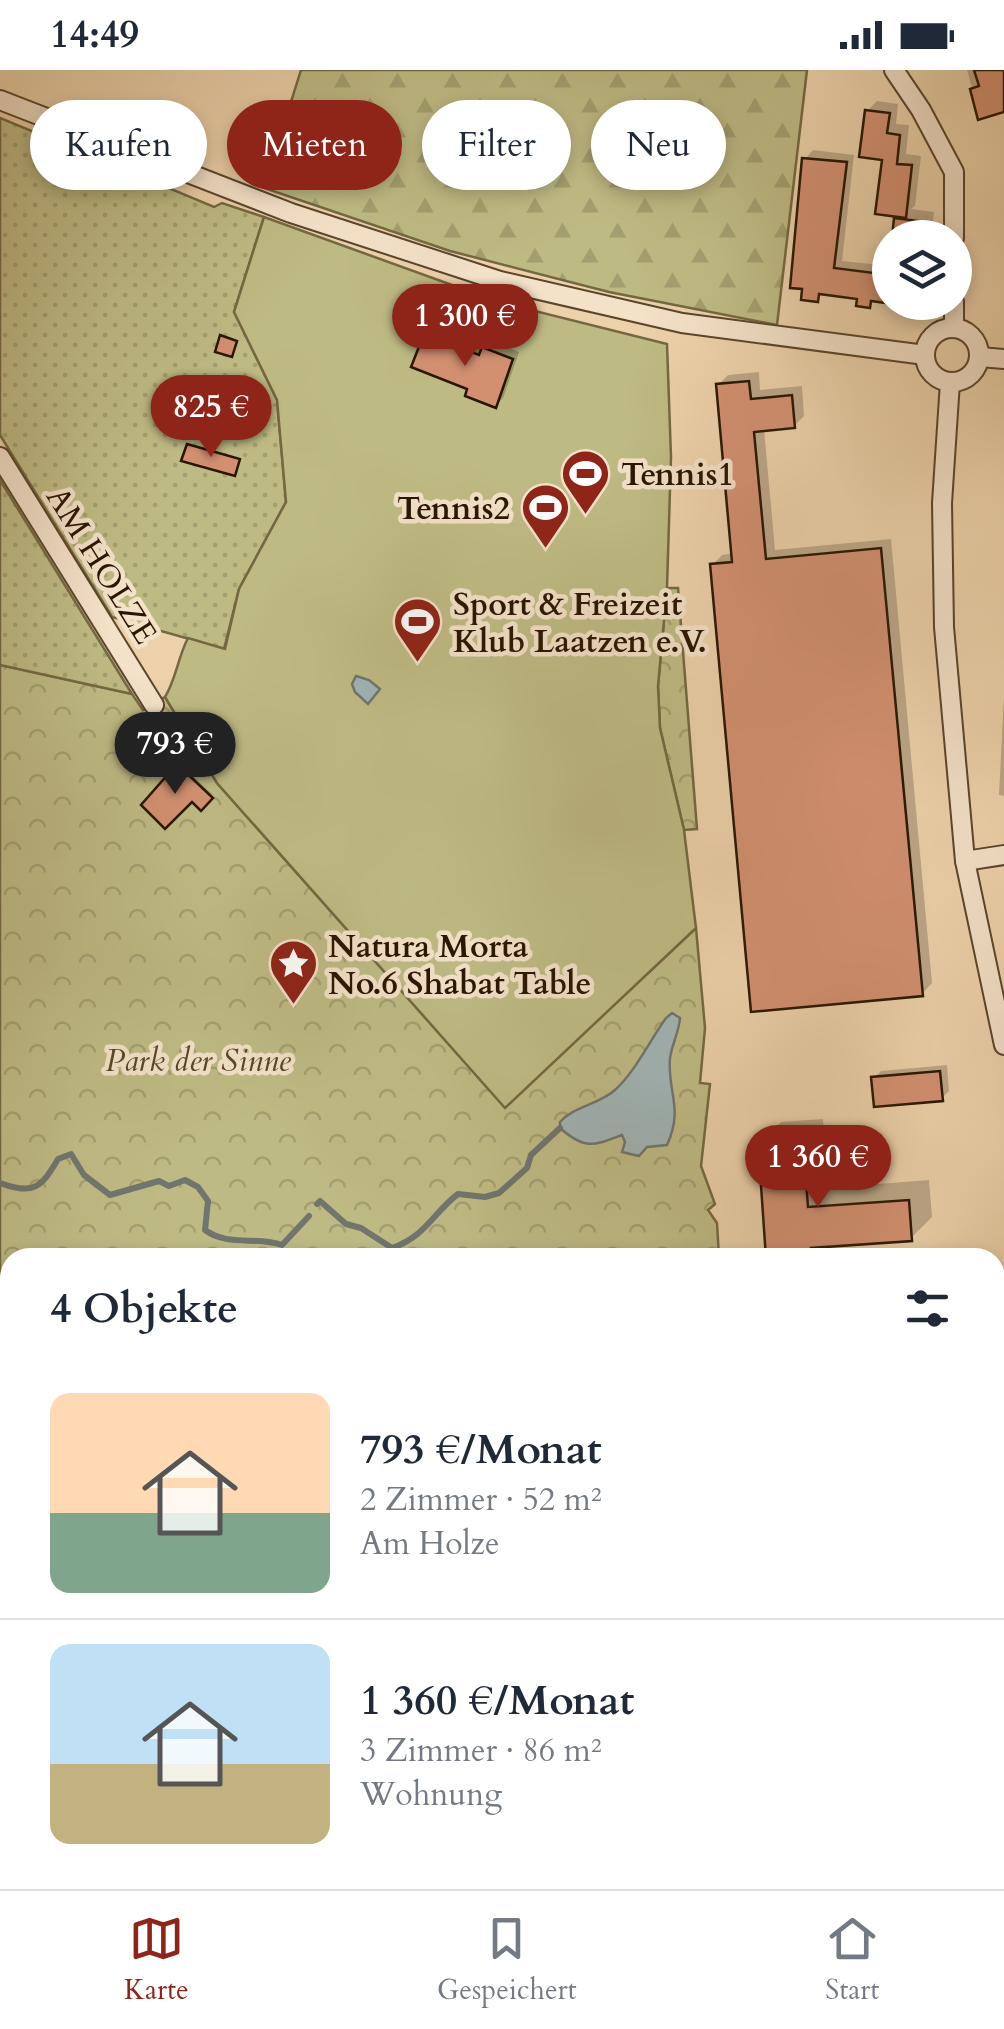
<!DOCTYPE html>
<html lang="de">
<meta charset="utf-8">
<style>
body{margin:0;font-family:Cardo,serif;background:#f6f6f7;color:#1f2937;height:100vh;display:flex;flex-direction:column;font-size:38px;white-space:nowrap}
*{box-sizing:border-box;margin:0}
p{font-size:32px;color:#747a83}
.icon{flex:none;width:55px;height:55px;fill:none;stroke:currentColor;stroke-width:2;stroke-linecap:round;stroke-linejoin:round}
.map{position:relative;flex:1;overflow:hidden}
.details{position:absolute;left:0px;top:1178px;width:1005px;height:642px;display:flex;flex-direction:column;background:#fff;border-radius:30px 30px 0 0;box-shadow:0 5px 15px #0003}
.details>*{flex:none}
.banner{position:absolute;left:30px;top:30px;width:945px;height:90px;display:flex;gap:20px}
.fabs{position:absolute;left:872px;top:150px;display:grid;gap:20px}
.fabs a{display:grid;place-items:center;width:100px;height:100px;border-radius:50%;background:#fff;box-shadow:0 5px 15px #0003;font-size:50px}
.price{position:absolute;translate:-50% -85px;padding:0 22px;border-radius:35px;background:#8f2418;color:#fff;font-size:32px;line-height:65px;filter:drop-shadow(0 2px 5px #0008)}
.price::after{content:'';position:absolute;left:50%;top:60px;width:30px;height:22px;margin-left:-15px;background:inherit;clip-path:polygon(0 0,100% 0,50% 100%)}
.price.current{background:#222;color:#fff}
ul{padding:0;list-style:none}
li{display:flex;align-items:center;gap:30px;height:250px;padding:0 50px}
li+li{border-top:2px solid #e0e1e3}
li span{display:grid;place-items:center;flex:none;width:280px;height:200px;border-radius:20px;color:#555}
li>.icon{margin-inline-start:auto}
span .icon{width:120px;height:120px;fill:#fffc;stroke-width:1}
li b{font-size:42px}
h2{display:flex;justify-content:space-between;align-items:center;height:120px;padding:0 50px;font-size:42px}
.tag{padding:0 35px;border-radius:45px;background:#fff;box-shadow:0 5px 15px #0003;font-size:35px;line-height:90px}
.tag.current{background:#8f2418;color:#fff}
.status{display:flex;justify-content:space-between;align-items:center;height:70px;padding:0 50px;background:#fff;direction:ltr}
.status svg{height:28px;fill:currentColor}
.menu{display:flex;justify-content:space-around;align-items:center;height:140px;border-top:2px solid #e0e1e3;background:#fff;font-size:28px;color:#747a83}
.menu a{display:grid;justify-items:center;gap:5px}
.menu .current{color:#8f2418}
.map>svg:first-child{display:block}
.forest{fill:url(#forest-firs);stroke:#746842;stroke-width:2.5}
.park{fill:url(#park-crowns);stroke:#746842;stroke-width:2.5}
.garden{fill:url(#garden-dots);stroke:#746842;stroke-width:2.5}
.pitch{fill:#beba84;stroke:#746842;stroke-width:2.5}
.water{fill:#a0b4b6;stroke:#70756e;stroke-width:2.5}
.shadow{fill:#0003}
.lines{fill:none;stroke-linecap:round;stroke-linejoin:round}
.stream{stroke:#70756e;stroke-width:6}
.building{fill:#d29071;stroke:#291601;stroke-width:2.5}
.minor-casing{stroke:#5a452b;stroke-width:22}
.secondary-casing{stroke:#291601;stroke-width:30}
.minor{stroke:#f3e1c8;stroke-width:18}
.secondary{stroke:#f3e1c8;stroke-width:25}
.tram{stroke:#291601;stroke-width:2.5}
.labels{text-anchor:middle;stroke-width:9;stroke-linejoin:round;paint-order:stroke}
.poi-label{font-size:32px;font-weight:bold;fill:#291601;stroke:#f3e1c8;text-anchor:start}
.street-label{font-size:32px;fill:#291601;stroke:#f3e1c8}
.park-label{font-size:32px;font-style:italic;fill:#564728;stroke:#f3e1c8}
</style>
<div class="status"><b>14:49</b><svg viewBox="0 0 49 12"><path d="M0 12V9h3v3zM5 12V6h3v6zM10 12V3h3v9zM15 12V0h3v12zM26 1h20v11H26zM47 4h2v5h-2z"/></svg></div>
<div class="map">
<svg width="1004" height="1819" viewBox="0 0 1004 1819">
<defs>
<pattern id="forest-firs" width="22" height="20" patternUnits="userSpaceOnUse" patternTransform="scale(2.5)"><rect width="22" height="20" fill="#beba84"/><path d="M5 1l3.5 6h-7zM16 11l3.5 6h-7z" fill="#a39f70"/></pattern>
<pattern id="park-crowns" width="20" height="18" patternUnits="userSpaceOnUse" patternTransform="scale(2.5)"><rect width="20" height="18" fill="#beba84"/><path d="M2 6a3 3 0 1 1 6 0M12 15a3 3 0 1 1 6 0" fill="none" stroke="#a39f70"/></pattern>
<pattern id="garden-dots" width="8" height="8" patternUnits="userSpaceOnUse" patternTransform="scale(2.5)"><rect width="8" height="8" fill="#beba84"/><path d="M2 2h.1M6 6h.1" fill="none" stroke="#a39f70" stroke-width="1.8" stroke-linecap="round"/></pattern>
</defs>
<rect width="100%" height="100%" fill="#ecd1aa"/>
<filter id="stains"><feTurbulence type="fractalNoise" baseFrequency=".002" numOctaves="4"/><feColorMatrix values="0 0 0 0 .2 0 0 0 0 .09 0 0 0 0 .02 0 0 0 .5 -.17"/></filter>
<radialGradient id="worn" r=".72"><stop offset=".6" stop-color="#630" stop-opacity="0"/><stop offset="1" stop-color="#630" stop-opacity=".3"/></radialGradient>
<!-- forest -->
<polygon class="forest" points="301,0 807,0 777,255 609,222 450,181 264,118"/>
<!-- park -->
<g class="park">
<polygon points="667,518 678,518 697,759 684,760 660,658 658,616"/>
<polygon points="0,595 132,624 143,640 165,627 217,713 505,1037 696,858 705,958 700,1013 710,1014 701,1096 715,1134 708,1140 717,1153 719,1187 10,1188 10,1207 0,1205"/>
</g>
<!-- garden -->
<g class="garden">
<polygon points="0,48 214,137 222,133 264,147 234,242 277,330 286,432 239,519 224,579 112,547 0,365"/>
<polygon points="0,410 132,624 0,595"/>
</g>
<!-- pitch -->
<path class="pitch" d="M 264,147 L 499,232 L 667,274 L 671,387 L 667,518 L 658,616 L 660,658 L 684,760 L 696,858 L 505,1038 L 217,713 L 165,627 C 176,609 178,587 188,568 L 225,579 L 239,519 L 286,432 L 277,330 L 234,242 Z"/>
<!-- water -->
<g class="water">
<polygon points="356,606 369,610 380,619 368,634 355,622 352,614"/>
<path d="M 672,943 L 680,948 C 679,962 672,974 670,988 C 667,1022 684,1038 667,1075 L 647,1077 L 639,1086 L 622,1082 L 625,1072 L 622,1065 C 595,1075 586,1081 560,1058 L 560,1052 C 574,1036 598,1035 615,1020 C 635,1002 650,970 666,948 Z"/>
</g>
<!-- shadow -->
<g class="shadow">
<polygon points="967,0 1004,0 1004,40 980,47"/>
<polygon points="877,31 898,34 896,54 909,55 906,84 921,86 915,136 911,139 934,142 931,168 894,168 896,149 900,145 885,88 867,41"/>
<polygon points="813,80 854,85 842,191 890,196 890,226 886,230 876,229 869,235 860,227 823,222 817,229 805,89"/>
<polygon points="433,258 485,277 492,271 519,282 503,328 496,335 426,265"/>
<polygon points="759,302 760,320 802,316 804,346 794,356 764,359 775,480 891,469 932,913 922,924 712,495 722,485 734,483 718,315 728,305"/>
<polygon points="1004,625 1004,726 999,725"/>
<polygon points="180,694 213,725 201,737 192,728 144,735"/>
<polygon points="947,995 949,1021 942,1028 874,1008 881,1001"/>
<polygon points="823,1049 828,1118 929,1110 932,1147 911,1168 820,1175 811,1184 760,1073 781,1052"/>
<polygon points="1004,1384 1004,1449 995,1450 995,1386"/>
<polygon points="0,1469 10,1478 10,1527 0,1539"/>
<polygon points="1004,1495 1004,1530 995,1532 995,1497"/>
<polygon points="1004,1738 1004,1754 998,1760 995,1746"/>
<polygon points="995,1770 1004,1780 995,1790"/>
<polygon points="840,1810 894,1810 894,1819 839,1819"/>
</g>
<g class="lines">
<!-- stream -->
<g class="stream">
<path d="M 0,1113 C 34,1125 41,1118 58,1089 L 71,1084 L 84,1105 L 110,1125 L 159,1111 L 169,1116 L 185,1110 L 198,1117 L 208,1131 L 205,1160 C 228,1177 256,1166 282,1175 L 309,1146"/>
<path d="M 317,1134 L 320,1131 L 346,1154 L 361,1158 L 392,1178 C 426,1166 432,1144 458,1124 L 485,1127 L 499,1123 L 527,1098 L 531,1085 L 560,1058"/>
</g>
</g>
<!-- building -->
<g class="building">
<polygon points="974,0 1004,0 1004,42 978,50 970,19 979,16"/>
<polygon points="865,40 890,43 887,63 900,65 897,94 912,95 906,148 875,144 882,90 859,87"/>
<polygon points="802,88 847,92 834,198 890,205 886,233 871,231 870,238 856,236 857,229 819,224 818,232 801,230 802,219 790,218"/>
<polygon points="894,148 926,152 924,168 892,168"/>
<polygon points="424,264 479,285 482,277 513,289 496,338 465,326 467,319 411,297"/>
<polygon points="220,265 237,271 232,287 215,282"/>
<polygon points="749,311 751,329 792,325 795,358 754,362 766,489 881,478 923,926 751,942 710,494 732,492 716,314"/>
<polygon points="187,374 240,389 235,406 181,391"/>
<polygon points="177,694 213,728 201,741 192,732 165,759 141,735"/>
<polygon points="940,1001 943,1031 874,1037 871,1007"/>
<polygon points="803,1068 808,1137 909,1130 912,1171 811,1178 812,1187 766,1188 758,1072"/>
</g>
<g class="lines">
<defs>
<g id="minor">
<polyline points="894,0 921,40 954,102 954,168"/>
<polyline points="0,30 291,143 500,211 682,253 925,285"/>
<polyline points="954,232 954,258"/>
<circle cx="952" cy="285" r="27"/>
<polyline points="980,287 1004,289"/>
<polyline points="950,312 942,433 944,557 965,791 1004,785"/>
<polyline points="0,387 154,635"/>
<polyline points="965,791 1004,975"/>
<polyline points="408,1810 417,1819"/>
</g>
<g id="secondary">
<polyline points="995,1240 1004,1240"/>
<polyline points="995,1302 1004,1302"/>
<polyline points="0,1405 10,1415"/>
<polyline points="76,1819 84,1810"/>
<polyline points="159,1819 168,1810"/>
</g>
</defs>
<!-- minor casing -->
<use href="#minor" class="minor-casing"/>
<!-- secondary casing -->
<use href="#secondary" class="secondary-casing"/>
<!-- minor -->
<use href="#minor" class="minor"/>
<!-- secondary -->
<use href="#secondary" class="secondary"/>
<!-- tram -->
<g class="tram">
<polyline points="995,1272 1004,1272"/>
<polyline points="105,1819 114,1810"/>
</g>
</g>
<!-- icons -->
<defs>
<symbol id="stadium-pin" viewBox="-11 -11 22 30"><path d="M0 17L-7.5 6A9.5 9.5 0 1 1 7.5 6Z" fill="#8f2418" stroke="#f3e1c8"/><path d="M0-5a6.5 5 0 1 0 0 10a6.5 5 0 1 0 0-10ZM-3.5-1.8h7v3.6h-7Z" fill="#fff"/></symbol>
<symbol id="sight-pin" viewBox="-11 -11 22 30"><path d="M0 17L-7.5 6A9.5 9.5 0 1 1 7.5 6Z" fill="#8f2418" stroke="#f3e1c8"/><path d="M0-6L1.8-2.2L6-1.7L2.9 1.2L3.7 5.4L0 3.3L-3.7 5.4L-2.9 1.2L-6-1.7L-1.8-2.2Z" fill="#fff"/></symbol>
</defs>
<g fill-rule="evenodd">
<use href="#stadium-pin" x="558" y="376" width="55" height="75"/>
<use href="#stadium-pin" x="518" y="410" width="55" height="75"/>
<use href="#stadium-pin" x="390" y="524" width="55" height="75"/>
<use href="#sight-pin" x="266" y="866" width="55" height="75"/>
</g>
<g class="labels">
<!-- poi labels -->
<g class="poi-label">
<text x="621" y="415">Tennis1</text>
<text x="510" y="449" text-anchor="end">Tennis2</text>
<text x="453" y="545">Sport &amp; Freizeit<tspan x="453" dy="37">Klub Laatzen e.V.</tspan></text>
<text x="328" y="887">Natura Morta<tspan x="328" dy="37">No.6 Shabat Table</tspan></text>
</g>
<!-- street labels -->
<g class="street-label">
<text transform="translate(102 495) rotate(58)" y="11">AM HOLZE</text>
</g>
<!-- park labels -->
<g class="park-label">
<text x="198" y="1001">Park der Sinne</text>
</g>
</g>
<rect width="100%" height="100%" filter="url(#stains)"/>
<rect width="100%" height="100%" fill="url(#worn)"/>
</svg>
<div class="fabs">
<a><svg class="icon" aria-label="layers" viewBox="0 0 24 24"><path d="M12 4l9 5-9 5-9-5zM3 14l9 5 9-5"/></svg></a>
</div>
<b class="price" style="left:465px;top:299px">1 300 €</b>
<b class="price" style="left:211px;top:390px">825 €</b>
<b class="price current" style="left:175px;top:727px">793 €</b>
<b class="price" style="left:818px;top:1140px">1 360 €</b>
<div class="banner">
<a class="tag">Kaufen</a>
<a class="tag current">Mieten</a>
<a class="tag">Filter</a>
<a class="tag">Neu</a>
</div>
<section class="details">
<h2>4 Objekte<svg class="icon" aria-label="filters" viewBox="0 0 24 24"><path d="M4 7h16M4 17h16"/><circle cx="9" cy="7" r="2"/><circle cx="15" cy="17" r="2"/></svg></h2>
<ul>
<li><span style="background:linear-gradient(#ffd9b3 60%,#7fa58c 0)"><svg class="icon" aria-label="home" viewBox="0 0 24 24"><path d="M3 11l9-7 9 7M6 9v11h12V9"/></svg></span><div><b>793 €/Monat</b><p>2 Zimmer · 52 m²</p><p>Am Holze</p></div></li>
<li><span style="background:linear-gradient(#bfe0f5 60%,#c2b280 0)"><svg class="icon" aria-label="home" viewBox="0 0 24 24"><path d="M3 11l9-7 9 7M6 9v11h12V9"/></svg></span><div><b>1 360 €/Monat</b><p>3 Zimmer · 86 m²</p><p>Wohnung</p></div></li>
</ul>
</section>
</div>
<nav class="menu">
<a class="current"><svg class="icon" aria-label="map" viewBox="0 0 24 24"><path d="M3 6l6-2 6 2 6-2v14l-6 2-6-2-6 2zM9 4v14M15 6v14"/></svg>Karte</a>
<a><svg class="icon" aria-label="saved" viewBox="0 0 24 24"><path d="M7 4h10v16l-5-4-5 4z"/></svg>Gespeichert</a>
<a><svg class="icon" aria-label="home" viewBox="0 0 24 24"><path d="M3 11l9-7 9 7M6 9v11h12V9"/></svg>Start</a>
</nav>
